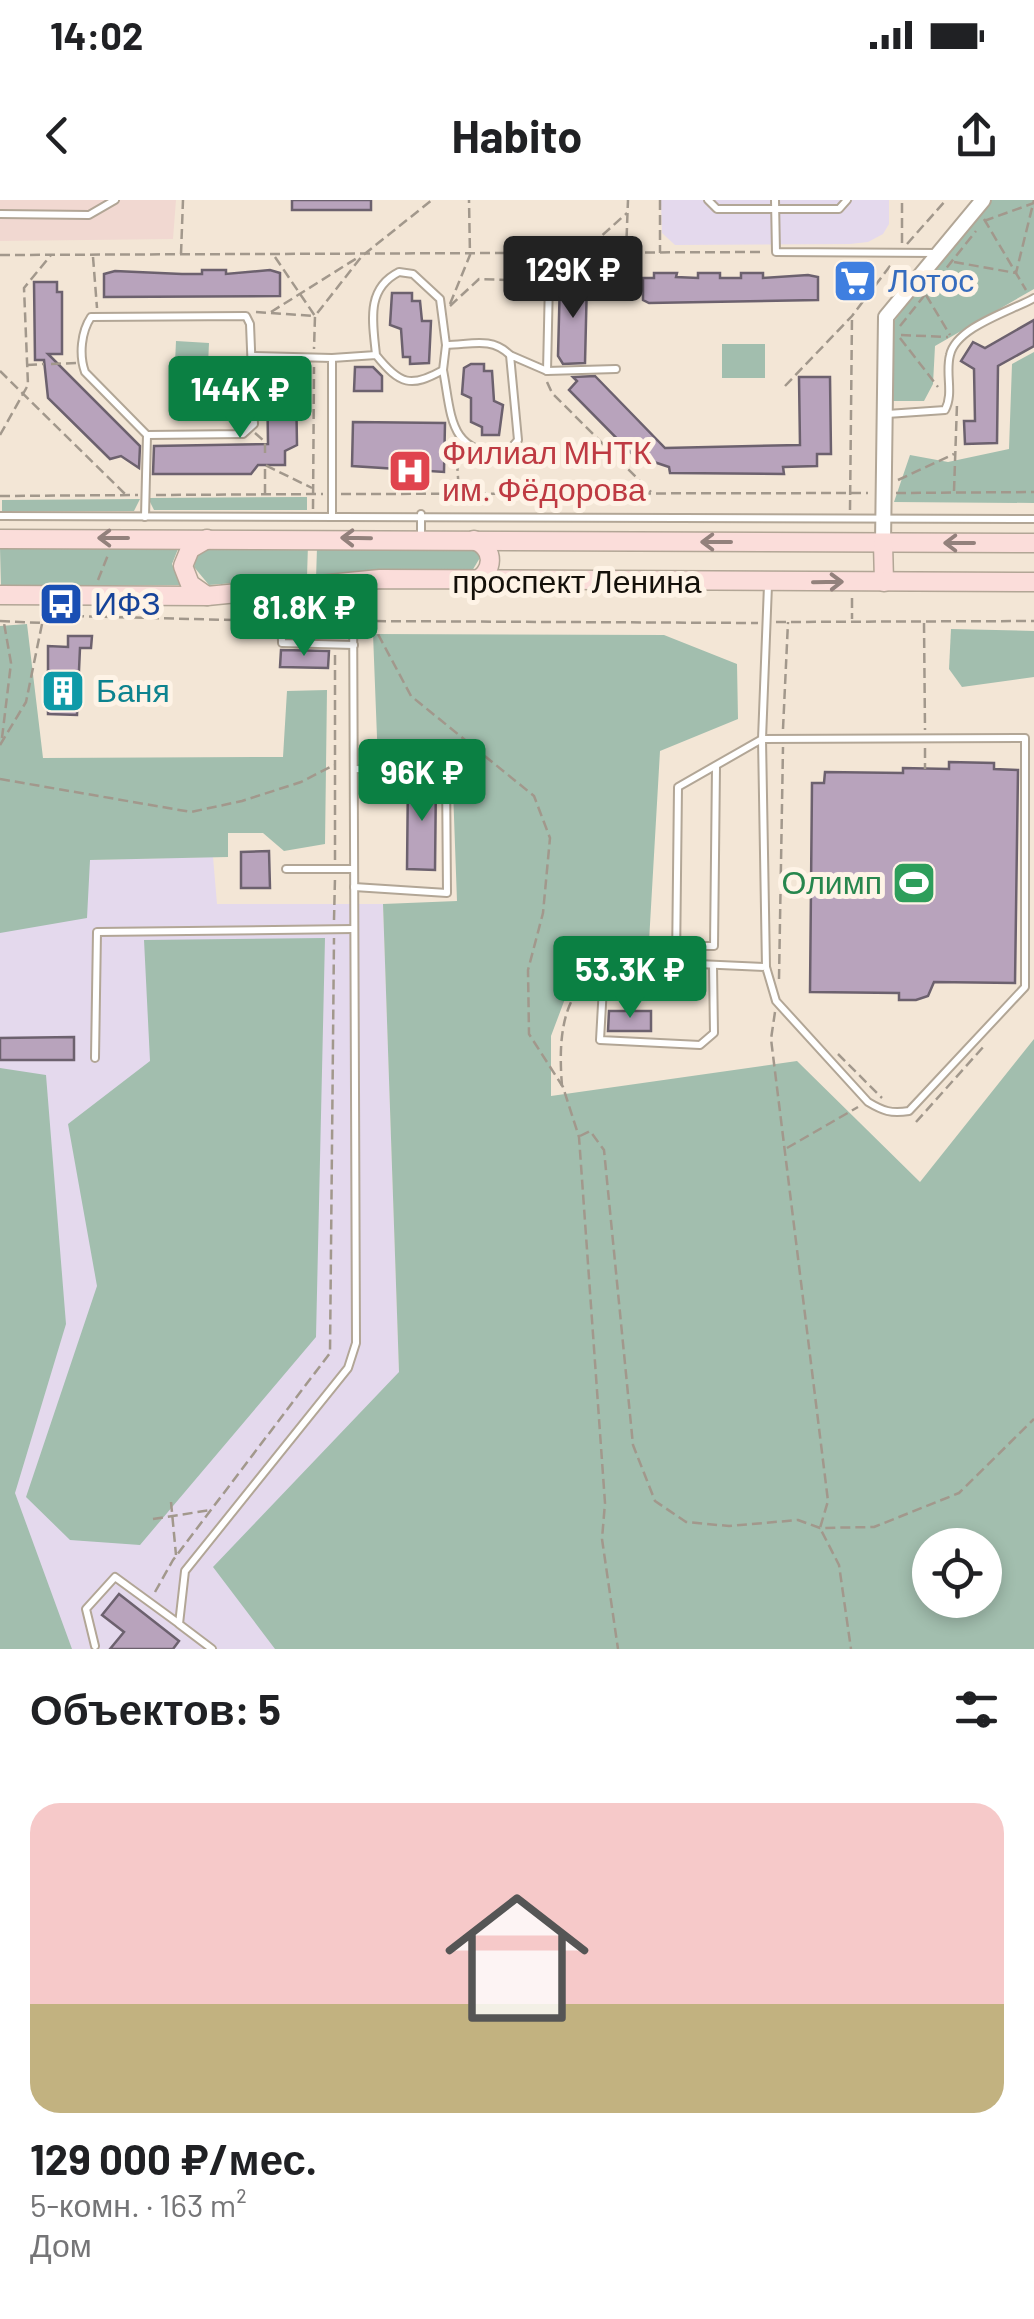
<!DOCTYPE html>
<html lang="ru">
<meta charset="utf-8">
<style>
body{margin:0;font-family:Barlow,sans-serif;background:#f2f2f2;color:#202124;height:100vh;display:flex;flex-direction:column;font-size:38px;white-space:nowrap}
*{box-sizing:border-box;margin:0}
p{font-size:32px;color:#757577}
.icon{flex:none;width:55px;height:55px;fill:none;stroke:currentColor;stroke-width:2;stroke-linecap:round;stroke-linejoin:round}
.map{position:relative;height:1449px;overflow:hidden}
.drawer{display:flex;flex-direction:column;background:#fff;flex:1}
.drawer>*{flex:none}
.controls{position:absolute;left:912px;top:1328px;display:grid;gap:20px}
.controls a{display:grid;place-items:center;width:90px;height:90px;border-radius:50%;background:#fff;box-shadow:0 5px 15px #0003;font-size:50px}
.price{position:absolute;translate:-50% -85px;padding:0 22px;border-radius:10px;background:#0b8043;color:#fff;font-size:32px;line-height:65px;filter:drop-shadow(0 2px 5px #0008)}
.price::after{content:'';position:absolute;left:50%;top:60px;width:30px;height:22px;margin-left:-15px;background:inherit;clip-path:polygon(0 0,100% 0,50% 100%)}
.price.on{background:#222;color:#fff}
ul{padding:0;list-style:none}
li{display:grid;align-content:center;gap:20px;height:530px;padding:0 30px}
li+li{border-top:2px solid #e0e0e0}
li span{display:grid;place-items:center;height:310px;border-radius:30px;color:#555}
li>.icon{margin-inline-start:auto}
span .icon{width:180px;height:180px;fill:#fffc;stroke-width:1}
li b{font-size:42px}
h2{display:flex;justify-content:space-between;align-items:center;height:120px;padding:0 30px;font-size:42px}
.status{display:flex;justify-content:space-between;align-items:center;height:70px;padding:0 50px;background:#fff;direction:ltr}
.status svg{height:28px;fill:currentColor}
header{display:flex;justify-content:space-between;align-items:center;height:130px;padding:0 30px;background:#fff;font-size:45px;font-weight:700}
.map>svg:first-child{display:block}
.commercial{fill:#f1d8d1}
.education{fill:#e4d9ed}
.green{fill:#a2beae;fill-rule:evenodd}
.building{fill:#b8a3bc;stroke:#6c616e;stroke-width:2.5}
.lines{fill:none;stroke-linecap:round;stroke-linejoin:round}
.service-casing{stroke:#b2a696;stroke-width:10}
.minor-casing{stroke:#b2a696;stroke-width:18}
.secondary-casing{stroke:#b2a696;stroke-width:21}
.path{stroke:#a2988c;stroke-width:2.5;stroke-dasharray:10 5;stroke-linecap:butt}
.service{stroke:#fff;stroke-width:6}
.minor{stroke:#fff;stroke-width:14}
.secondary{stroke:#fbddda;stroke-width:18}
.oneway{stroke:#93817c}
.labels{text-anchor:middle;stroke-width:10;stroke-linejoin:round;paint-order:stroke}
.shop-label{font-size:32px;fill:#366cbe;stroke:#fef3e6;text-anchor:start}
.health-label{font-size:32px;fill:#be3a42;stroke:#fef3e6;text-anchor:start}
.street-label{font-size:32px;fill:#14100a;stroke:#fef3e6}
.transit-label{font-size:32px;fill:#164399;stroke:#fef3e6;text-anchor:start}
.culture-label{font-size:32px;fill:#0d838f;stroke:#fef3e6;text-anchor:start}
.leisure-label{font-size:32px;fill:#27864d;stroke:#fef3e6;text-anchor:end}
</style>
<div class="status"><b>14:02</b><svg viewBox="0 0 49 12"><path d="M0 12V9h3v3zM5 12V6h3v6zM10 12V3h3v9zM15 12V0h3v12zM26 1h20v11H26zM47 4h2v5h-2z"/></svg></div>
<header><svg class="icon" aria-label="back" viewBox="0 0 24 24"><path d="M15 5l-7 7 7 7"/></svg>Habito<svg class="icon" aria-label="share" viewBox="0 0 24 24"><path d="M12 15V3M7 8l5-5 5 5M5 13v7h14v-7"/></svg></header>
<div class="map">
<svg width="1034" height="1449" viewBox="0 0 1034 1449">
<rect width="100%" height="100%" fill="#f3e6d6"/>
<!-- commercial -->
<polygon class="commercial" points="0,0 176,0 173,39 0,41"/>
<!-- education -->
<g class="education">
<polygon points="661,0 889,0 889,24 883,34 868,42 850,44 675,45 662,33"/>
<polygon points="213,657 217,704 383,704 399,1172 564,1449 0,1449 0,662"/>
</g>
<!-- green -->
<g class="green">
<polygon points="991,0 1034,0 1034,89 935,146 933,184 924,201 891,201 890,127 960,32"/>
<polygon points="176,141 209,143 207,187 174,185"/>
<rect x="722" y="144" width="43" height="34"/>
<polygon points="1034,152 1034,303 894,302 910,255 948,262 1009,249 1012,164"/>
<polygon points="307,297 307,310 154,310 148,298"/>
<polygon points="140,299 134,311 2,311 2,300"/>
<polygon points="180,344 172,364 180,385 1,386 0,348"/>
<polygon points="308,344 307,377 209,385 194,367 196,355 204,346"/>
<polygon points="472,344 481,356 472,371 316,379 317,347"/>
<polygon points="27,424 43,558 283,557 287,491 327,490 325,644 284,651 263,633 228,633 228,657 90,660 87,718 0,733 0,426"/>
<polygon points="951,429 1034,431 1034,477 962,487 949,469"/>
<path d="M 373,434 L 664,435 L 737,464 L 738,519 L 660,551 L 648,759 L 577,767 L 551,836 L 551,896 L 797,861 L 920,982 L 1034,839 L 1034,1449 L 275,1449 L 213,1367 L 399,1172 L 383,704 L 457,701 L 452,561 L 378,563 ZM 985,1345 L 985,1400 L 930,1400 L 930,1345 Z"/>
<polygon points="325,738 316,1137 140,1345 70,1340 26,1297 97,1086 68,924 150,861 144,740"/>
<polygon points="0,868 46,875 66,1124 15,1293 72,1449 0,1449"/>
</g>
<!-- building -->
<g class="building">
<rect x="292" y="0" width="79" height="10"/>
<polygon points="202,70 226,70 226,74 270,70 280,73 280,96 104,97 104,74 115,71 182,74 202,74"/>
<polygon points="654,73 677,73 676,77 698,78 698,73 720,73 720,78 741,78 741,73 763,73 763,78 808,75 818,77 818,100 649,103 643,100 643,78 654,78"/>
<polygon points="560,79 587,80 585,163 563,164 558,156"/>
<polygon points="34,82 57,82 57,92 62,92 62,154 48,154 140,246 139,268 121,256 110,259 48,198 44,160 35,160"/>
<polygon points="392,93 412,93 412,101 420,101 422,121 431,121 429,163 410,164 410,157 403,157 401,129 390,125"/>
<polygon points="1034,120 1034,146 998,166 997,243 965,244 964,221 975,221 974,169 961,161 973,142 985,148"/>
<polygon points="471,164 484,164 484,171 492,171 494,201 503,205 499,235 482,235 482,227 471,222 471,198 462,194 464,168"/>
<polygon points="355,167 373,167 382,176 382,191 354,191"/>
<polygon points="290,173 291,184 296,184 297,245 285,251 285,265 258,265 251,274 153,274 154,246 268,244 267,174"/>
<polygon points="595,176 665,248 800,245 799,177 830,177 831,254 817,254 817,266 783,267 784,274 670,273 669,267 642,258 639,261 569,190 577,181 573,177"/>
<polygon points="353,222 445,223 444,272 352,266"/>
<polygon points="68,436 92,436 91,448 80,448 77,515 48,514 48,446 68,447"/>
<polygon points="281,450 329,451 328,468 280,467"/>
<polygon points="949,562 994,563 994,569 1018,570 1015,783 934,782 928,796 916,800 899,800 899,793 810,792 812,583 824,583 825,572 903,573 903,568 949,569"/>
<polygon points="408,577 436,578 435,670 407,669"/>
<polygon points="269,651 270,688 241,688 241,652"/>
<polygon points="609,811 651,811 651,831 608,831"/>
<polygon points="74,837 74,860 0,860 0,838"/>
<polygon points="119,1394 179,1441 173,1449 110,1449 124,1432 102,1415"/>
</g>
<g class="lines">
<defs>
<g id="service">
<polyline points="708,0 717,9 839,9 847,0"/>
<polyline points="775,0 776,52 937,53"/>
<polyline points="0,14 89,15 115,0"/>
<polyline points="549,81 547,171 616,169"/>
<path d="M 246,116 L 250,124 L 254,224 L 243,234 L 147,235 L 85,172 C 79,155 81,132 91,117 Z"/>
<path d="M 446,145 C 470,145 491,136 510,155"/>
<polyline points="253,156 332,158 332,315"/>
<path d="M 332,158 L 376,155 C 373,123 365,89 399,72 L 413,74 L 440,99 L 446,145 L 443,170 C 411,188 400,185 376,155"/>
<path d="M 443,170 C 452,217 448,252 505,255 L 518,240 L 510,155 L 547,171"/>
<path d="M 887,214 L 945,210 C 954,193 945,174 950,155 C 956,127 1011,111 1034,98"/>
<polyline points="421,314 421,338"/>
<polyline points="0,316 1034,319"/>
<polyline points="145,317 147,235"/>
<polyline points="281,391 282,443 354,445"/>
<polyline points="354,569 446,571 447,693 354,687"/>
<polyline points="286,669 354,669"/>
<polyline points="676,746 714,746 716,567"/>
<polyline points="676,763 604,769 600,840 700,845 714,833 713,766"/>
<path d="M 766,767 L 676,763 L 678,587 L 762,539 L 1025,538 L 1025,787 L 909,911 C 891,914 883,911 868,902 L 776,801 L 766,767 L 762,539 L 768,385"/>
<polyline points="95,858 97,732 354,729"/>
<polyline points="95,1446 86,1409 115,1377 178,1423"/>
<polyline points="212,1449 179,1424 185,1371 348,1168 356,1143 353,385"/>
</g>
<polyline id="minor" points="883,343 886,117 983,0"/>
<g id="secondary">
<polyline points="0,339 1034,343"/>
<path d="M 474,340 C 496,349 494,371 475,382"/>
<polyline points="883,343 884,382"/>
<polyline points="0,395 207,396 380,379 1034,382"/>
<polyline points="207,396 190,384 183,366 190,349 207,339"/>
</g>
</defs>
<!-- service casing -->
<use href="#service" class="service-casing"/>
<!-- minor casing -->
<use href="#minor" class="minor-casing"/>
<!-- secondary casing -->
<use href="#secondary" class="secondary-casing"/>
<!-- path -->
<g class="path">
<polyline points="660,0 660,53"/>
<polyline points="984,19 1026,90"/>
<polyline points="984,21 1034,3"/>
<polyline points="902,43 902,0"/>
<polyline points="907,44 946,0"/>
<polyline points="626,53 628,0"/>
<polyline points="181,54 183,0"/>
<polyline points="0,55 764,52"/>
<polyline points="93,57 97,108"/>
<polyline points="275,57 315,116 362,56 432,0"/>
<polyline points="954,62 1016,73 1034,0"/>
<polyline points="558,75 627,13"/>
<polyline points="926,95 950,135"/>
<polyline points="450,104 470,55 469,0"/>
<polyline points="450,106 479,79 542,81"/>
<polyline points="256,112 315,116 314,149"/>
<polyline points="271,112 357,58"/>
<polyline points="900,126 976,31"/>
<polyline points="901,135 948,137"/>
<polyline points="900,138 938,187"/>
<polyline points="51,164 76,163"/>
<polyline points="27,165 44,164"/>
<polyline points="0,171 125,294"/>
<polyline points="547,182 552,193 651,292"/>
<polyline points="785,186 852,116 893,62"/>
<polyline points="255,233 265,242 265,253"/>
<polyline points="0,235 28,185 24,88 51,55"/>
<polyline points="456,246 459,293"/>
<polyline points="898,280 954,254"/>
<polyline points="954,291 957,204"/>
<polyline points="896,293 1034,292"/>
<polyline points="265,294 265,265 312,288"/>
<polyline points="341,294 868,293"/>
<polyline points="156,295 323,294"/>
<polyline points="0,296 138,295"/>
<polyline points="313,309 314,167"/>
<polyline points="850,310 852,116"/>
<polyline points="98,380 108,355"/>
<polyline points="852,398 852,419"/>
<polyline points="311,419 312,402"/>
<polyline points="0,421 43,423 69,416 273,421"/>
<polyline points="291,421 343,421"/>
<polyline points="361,421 758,423"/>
<polyline points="371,421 411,496 534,596 550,638 543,713 528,770 529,834 563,887 579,937 605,1303 602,1339 618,1449"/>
<polyline points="776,422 1034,421"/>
<polyline points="924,423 925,530"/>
<polyline points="335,435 336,421"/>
<polyline points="783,529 788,422"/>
<polyline points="2,538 11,463 4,423"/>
<polyline points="0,545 26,502 42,424"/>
<polyline points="925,548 925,569"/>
<polyline points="0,579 191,612 242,601 301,582 334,565"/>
<polyline points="335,660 335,453"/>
<polyline points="334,720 335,678"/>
<polyline points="779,779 783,547"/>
<polyline points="775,812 771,839 828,1301 820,1328 839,1365 851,1449"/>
<polyline points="838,854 882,898"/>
<path d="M 562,886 C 559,848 559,798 594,775"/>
<polyline points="916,922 985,845"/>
<polyline points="580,936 590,931 604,950 633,1245 655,1301 686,1322 729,1326 798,1320 820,1328 874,1327 959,1293 1034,1219"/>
<polyline points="787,948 858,907"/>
<polyline points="171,1302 176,1355"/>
<polyline points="153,1319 211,1310"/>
<polyline points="155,1392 173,1360 330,1153 334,738"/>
</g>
<!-- service -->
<use href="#service" class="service"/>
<!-- minor -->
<use href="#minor" class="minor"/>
<!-- secondary -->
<use href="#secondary" class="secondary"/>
</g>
<!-- one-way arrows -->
<defs><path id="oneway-shaft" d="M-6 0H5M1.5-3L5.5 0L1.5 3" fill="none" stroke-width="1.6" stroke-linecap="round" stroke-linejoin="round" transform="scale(2.5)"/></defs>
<g class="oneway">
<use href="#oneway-shaft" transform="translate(113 338) rotate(180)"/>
<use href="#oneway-shaft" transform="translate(356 338) rotate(-179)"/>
<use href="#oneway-shaft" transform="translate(716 342) rotate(-180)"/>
<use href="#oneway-shaft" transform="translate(959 343) rotate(180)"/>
<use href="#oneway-shaft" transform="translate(828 382) rotate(-1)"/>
</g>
<!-- icons -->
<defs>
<symbol id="supermarket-square" viewBox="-11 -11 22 22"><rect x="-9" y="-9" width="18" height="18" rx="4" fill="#3f7fe0" stroke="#fef3e6"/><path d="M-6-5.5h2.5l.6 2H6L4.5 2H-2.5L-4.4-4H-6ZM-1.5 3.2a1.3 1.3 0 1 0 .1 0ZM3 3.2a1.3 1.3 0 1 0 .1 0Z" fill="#fff"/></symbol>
<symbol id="hospital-square" viewBox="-11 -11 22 22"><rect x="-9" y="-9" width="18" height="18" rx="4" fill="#e0444e" stroke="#fef3e6"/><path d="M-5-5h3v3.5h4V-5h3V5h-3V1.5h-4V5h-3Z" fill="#fff"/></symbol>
<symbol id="bus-square" viewBox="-11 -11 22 22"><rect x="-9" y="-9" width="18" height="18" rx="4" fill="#1a4fb4" stroke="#fef3e6"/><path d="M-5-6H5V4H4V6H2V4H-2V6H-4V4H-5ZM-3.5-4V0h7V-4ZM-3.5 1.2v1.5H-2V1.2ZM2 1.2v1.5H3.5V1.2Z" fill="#fff"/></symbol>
<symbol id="building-square" viewBox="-11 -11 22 22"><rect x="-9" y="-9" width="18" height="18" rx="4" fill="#0f9aa8" stroke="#fef3e6"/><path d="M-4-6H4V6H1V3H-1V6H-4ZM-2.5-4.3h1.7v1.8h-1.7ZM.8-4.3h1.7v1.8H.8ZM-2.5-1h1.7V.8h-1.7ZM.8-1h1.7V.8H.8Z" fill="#fff"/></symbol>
<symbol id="stadium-square" viewBox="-11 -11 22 22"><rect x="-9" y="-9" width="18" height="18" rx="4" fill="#2e9e5b" stroke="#fef3e6"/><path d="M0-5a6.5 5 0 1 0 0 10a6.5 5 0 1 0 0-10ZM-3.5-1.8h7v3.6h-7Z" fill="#fff"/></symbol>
</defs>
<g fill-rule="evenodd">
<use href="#supermarket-square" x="830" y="56" width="50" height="50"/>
<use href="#hospital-square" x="385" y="246" width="50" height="50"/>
<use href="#bus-square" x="36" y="379" width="50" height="50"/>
<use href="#building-square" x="38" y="466" width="50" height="50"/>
<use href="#stadium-square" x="889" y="658" width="50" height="50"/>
</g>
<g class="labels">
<!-- shop labels -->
<g class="shop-label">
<text x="888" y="92">Лотос</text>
</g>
<!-- health labels -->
<g class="health-label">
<text x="442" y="264">Филиал МНТК<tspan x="442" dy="37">им. Фёдорова</tspan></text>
</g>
<!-- street labels -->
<g class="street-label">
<text x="577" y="393">проспект Ленина</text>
</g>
<!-- transit labels -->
<g class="transit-label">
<text x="94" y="415">ИФЗ</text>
</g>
<!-- culture labels -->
<g class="culture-label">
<text x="96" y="502">Баня</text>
</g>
<!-- leisure labels -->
<g class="leisure-label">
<text x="882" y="694">Олимп</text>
</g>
</g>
</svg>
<div class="controls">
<a><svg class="icon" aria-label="locate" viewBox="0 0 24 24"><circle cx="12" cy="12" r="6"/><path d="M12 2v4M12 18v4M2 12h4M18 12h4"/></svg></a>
</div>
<b class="price on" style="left:573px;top:121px">129K ₽</b>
<b class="price" style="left:240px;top:241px">144K ₽</b>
<b class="price" style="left:304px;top:459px">81.8K ₽</b>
<b class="price" style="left:422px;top:624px">96K ₽</b>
<b class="price" style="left:630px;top:821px">53.3K ₽</b>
</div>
<section class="drawer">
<h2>Объектов: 5<svg class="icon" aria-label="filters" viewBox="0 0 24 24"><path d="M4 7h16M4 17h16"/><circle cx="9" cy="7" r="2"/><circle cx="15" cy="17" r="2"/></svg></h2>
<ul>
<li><span style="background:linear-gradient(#f6c9c9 65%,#c2b280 0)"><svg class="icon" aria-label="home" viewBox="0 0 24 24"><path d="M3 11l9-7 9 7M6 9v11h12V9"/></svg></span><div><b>129 000 ₽/мес.</b><p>5-комн. · 163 m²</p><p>Дом</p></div></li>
</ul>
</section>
